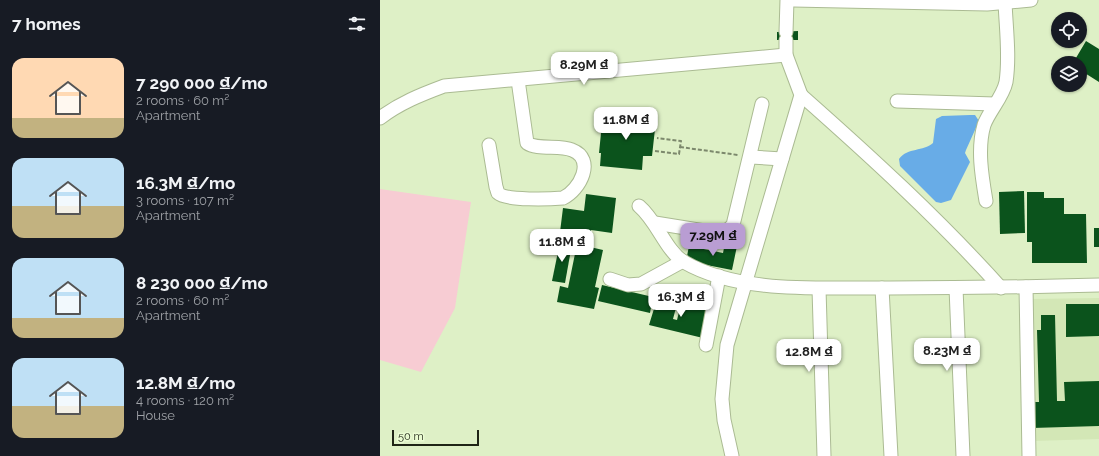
<!DOCTYPE html>
<meta charset="utf-8">
<style>
body{margin:0;font-family:Raleway,sans-serif;background:#242831;color:#f1f3f6;height:100vh;display:flex;flex-direction:column;font-size:15px;white-space:nowrap}
*{box-sizing:border-box;margin:0}
p{font-size:13px;color:#9ea1a6}
.icon{flex:none;width:22px;height:22px;fill:none;stroke:currentColor;stroke-width:2;stroke-linecap:round;stroke-linejoin:round}
.map{position:relative;flex:1;overflow:hidden}
.panel{display:flex;flex-direction:column;background:#171b24;width:380px}
.panel>*{flex:none}
.controls{position:absolute;left:671px;top:12px;display:grid;gap:8px}
.controls a{display:grid;place-items:center;width:36px;height:36px;border-radius:50%;background:#171b24;box-shadow:0 1px 3px #0004;font-size:20px}
.scale{position:absolute;left:12px;bottom:10px;width:87px;box-sizing:border-box;padding-left:4px;border:2px solid #1f2516;border-top:0;font-size:11px;line-height:14px;white-space:nowrap;color:#1f2516;-webkit-text-stroke:3px #ebfdd3;paint-order:stroke}
.price{position:absolute;translate:-50% -34px;padding:0 9px;border-radius:8px;background:#fff;color:#222;font-size:13px;line-height:26px;filter:drop-shadow(0 1px 2px #0008)}
.price::after{content:'';position:absolute;left:50%;top:24px;width:12px;height:9px;margin-left:-6px;background:inherit;clip-path:polygon(0 0,100% 0,50% 100%)}
.price.current{background:#b99dd3;color:#111}
ul{padding:0;list-style:none}
li{display:flex;align-items:center;gap:12px;height:100px;padding:0 12px}
li span{display:grid;place-items:center;flex:none;width:112px;height:80px;border-radius:12px;color:#555}
li>.icon{margin-inline-start:auto}
span .icon{width:48px;height:48px;fill:#fffc;stroke-width:1}
li b{font-size:17px}
h2{display:flex;justify-content:space-between;align-items:center;height:48px;padding:0 12px;font-size:17px}
main{display:flex;flex:1;min-height:0}
.map>svg:first-child{display:block}
.built{fill:#d3e7b6}
.green{fill:#f7ccd3}
.water{fill:#68ace7}
.building{fill:#0b531c}
.lines{fill:none;stroke-linecap:round;stroke-linejoin:round}
.minor-casing{stroke:#abbb93;stroke-width:15}
.path{stroke:#7c886c;stroke-width:2;stroke-dasharray:4 2;stroke-linecap:butt}
.minor{stroke:#fff;stroke-width:13}
</style>
<main>
<section class="panel">
<h2>7 homes<svg class="icon" aria-label="filters" viewBox="0 0 24 24"><path d="M4 7h16M4 17h16"/><circle cx="9" cy="7" r="2"/><circle cx="15" cy="17" r="2"/></svg></h2>
<ul>
<li><span style="background:linear-gradient(#ffd9b3 75%,#c2b280 0)"><svg class="icon" aria-label="home" viewBox="0 0 24 24"><path d="M3 11l9-7 9 7M6 9v11h12V9"/></svg></span><div><b>7 290 000 ₫/mo</b><p>2 rooms · 60 m²</p><p>Apartment</p></div></li>
<li><span style="background:linear-gradient(#bfe0f5 60%,#c2b280 0)"><svg class="icon" aria-label="home" viewBox="0 0 24 24"><path d="M3 11l9-7 9 7M6 9v11h12V9"/></svg></span><div><b>16.3M ₫/mo</b><p>3 rooms · 107 m²</p><p>Apartment</p></div></li>
<li><span style="background:linear-gradient(#bfe0f5 75%,#c2b280 0)"><svg class="icon" aria-label="home" viewBox="0 0 24 24"><path d="M3 11l9-7 9 7M6 9v11h12V9"/></svg></span><div><b>8 230 000 ₫/mo</b><p>2 rooms · 60 m²</p><p>Apartment</p></div></li>
<li><span style="background:linear-gradient(#bfe0f5 60%,#c2b280 0)"><svg class="icon" aria-label="home" viewBox="0 0 24 24"><path d="M3 11l9-7 9 7M6 9v11h12V9"/></svg></span><div><b>12.8M ₫/mo</b><p>4 rooms · 120 m²</p><p>House</p></div></li>
</ul>
</section>
<div class="map">
<svg width="719" height="456" viewBox="0 0 719 456">
<rect width="100%" height="100%" fill="#def0c6"/>
<!-- built -->
<polygon class="built" points="719,298 719,439 653,441 651,299"/>
<!-- green -->
<polygon class="green" points="0,189 91,202 75,308 41,372 0,360"/>
<!-- water -->
<path class="water" d="M 590,115 L 595,115 L 599,121 L 586,150 L 585,153 L 590,162 L 571,200 L 561,203 L 556,202 L 520,166 L 519,159 C 528,147 543,152 553,143 L 556,119 L 562,116 Z"/>
<!-- building -->
<g class="building">
<polygon points="418,31 418,40 397,40 397,32"/>
<polygon points="706,41 719,49 719,82 700,70 700,63 693,63"/>
<polygon points="227,112 267,116 266,128 275,129 272,156 263,156 262,170 220,166 221,153 219,153 222,123 225,124"/>
<polygon points="644,191 645,233 620,234 619,192"/>
<polygon points="647,192 664,192 664,198 684,198 684,214 706,214 707,263 652,263 652,242 647,242"/>
<polygon points="206,194 236,198 232,233 211,230 210,244 179,240 183,208 204,211"/>
<rect x="714" y="228" width="5" height="19"/>
<polygon points="180,242 192,244 185,283 172,281"/>
<polygon points="345,243 357,246 352,270 306,261 309,246 343,253"/>
<polygon points="197,244 223,250 215,287 219,288 214,309 177,302 180,286 188,288"/>
<polygon points="222,285 273,297 270,313 218,301"/>
<polygon points="277,299 297,304 293,319 297,320 302,300 331,307 323,338 269,325"/>
<polygon points="686,304 719,304 719,336 686,337"/>
<polygon points="661,315 675,315 677,401 685,401 684,382 719,381 719,426 652,428 651,402 659,402 657,330 661,330"/>
</g>
<g class="lines">
<defs>
<g id="minor">
<polyline points="413,0 607,4 651,0"/>
<polyline points="406,32 407,0"/>
<path d="M 421,95 C 490,156 559,219 621,288"/>
<polyline points="517,101 615,104"/>
<path d="M 0,118 C 20,103 40,95 64,86 L 406,55"/>
<path d="M 109,145 L 116,187 C 117,189 117,191 118,193 C 126,201 171,199 183,198 C 200,190 216,159 192,150 C 180,145 157,150 147,143 L 138,80"/>
<polyline points="371,157 402,159"/>
<path d="M 606,201 C 602,177 597,149 604,125 C 609,111 623,97 626,82 C 630,56 626,28 625,2"/>
<path d="M 259,206 C 277,221 286,251 304,262 C 361,295 446,287 510,288 C 579,288 649,287 719,285"/>
<polyline points="275,223 337,233 344,233 353,225 382,104"/>
<polyline points="230,279 248,285 261,284 303,261"/>
<polyline points="646,287 649,456"/>
<polyline points="502,288 511,456"/>
<polyline points="576,288 583,456"/>
<polyline points="439,289 444,456"/>
<polyline points="326,345 339,276"/>
<polyline points="352,456 344,420 342,399 347,345 421,95 406,55 406,40"/>
</g>
</defs>
<!-- minor casing -->
<use href="#minor" class="minor-casing"/>
<!-- path -->
<g class="path">
<polyline points="300,147 358,155"/>
<polyline points="275,151 299,154 301,141 277,138"/>
</g>
<!-- minor -->
<use href="#minor" class="minor"/>
</g>
</svg>
<div class="controls">
<a><svg class="icon" aria-label="locate" viewBox="0 0 24 24"><circle cx="12" cy="12" r="6"/><path d="M12 2v4M12 18v4M2 12h4M18 12h4"/></svg></a>
<a><svg class="icon" aria-label="layers" viewBox="0 0 24 24"><path d="M12 4l9 5-9 5-9-5zM3 14l9 5 9-5"/></svg></a>
</div>
<div class="scale">50 m</div>
<b class="price" style="left:204px;top:86px">8.29M ₫</b>
<b class="price" style="left:246px;top:141px">11.8M ₫</b>
<b class="price current" style="left:333px;top:257px">7.29M ₫</b>
<b class="price" style="left:182px;top:263px">11.8M ₫</b>
<b class="price" style="left:301px;top:318px">16.3M ₫</b>
<b class="price" style="left:567px;top:372px">8.23M ₫</b>
<b class="price" style="left:429px;top:373px">12.8M ₫</b>
</div>
</main>
